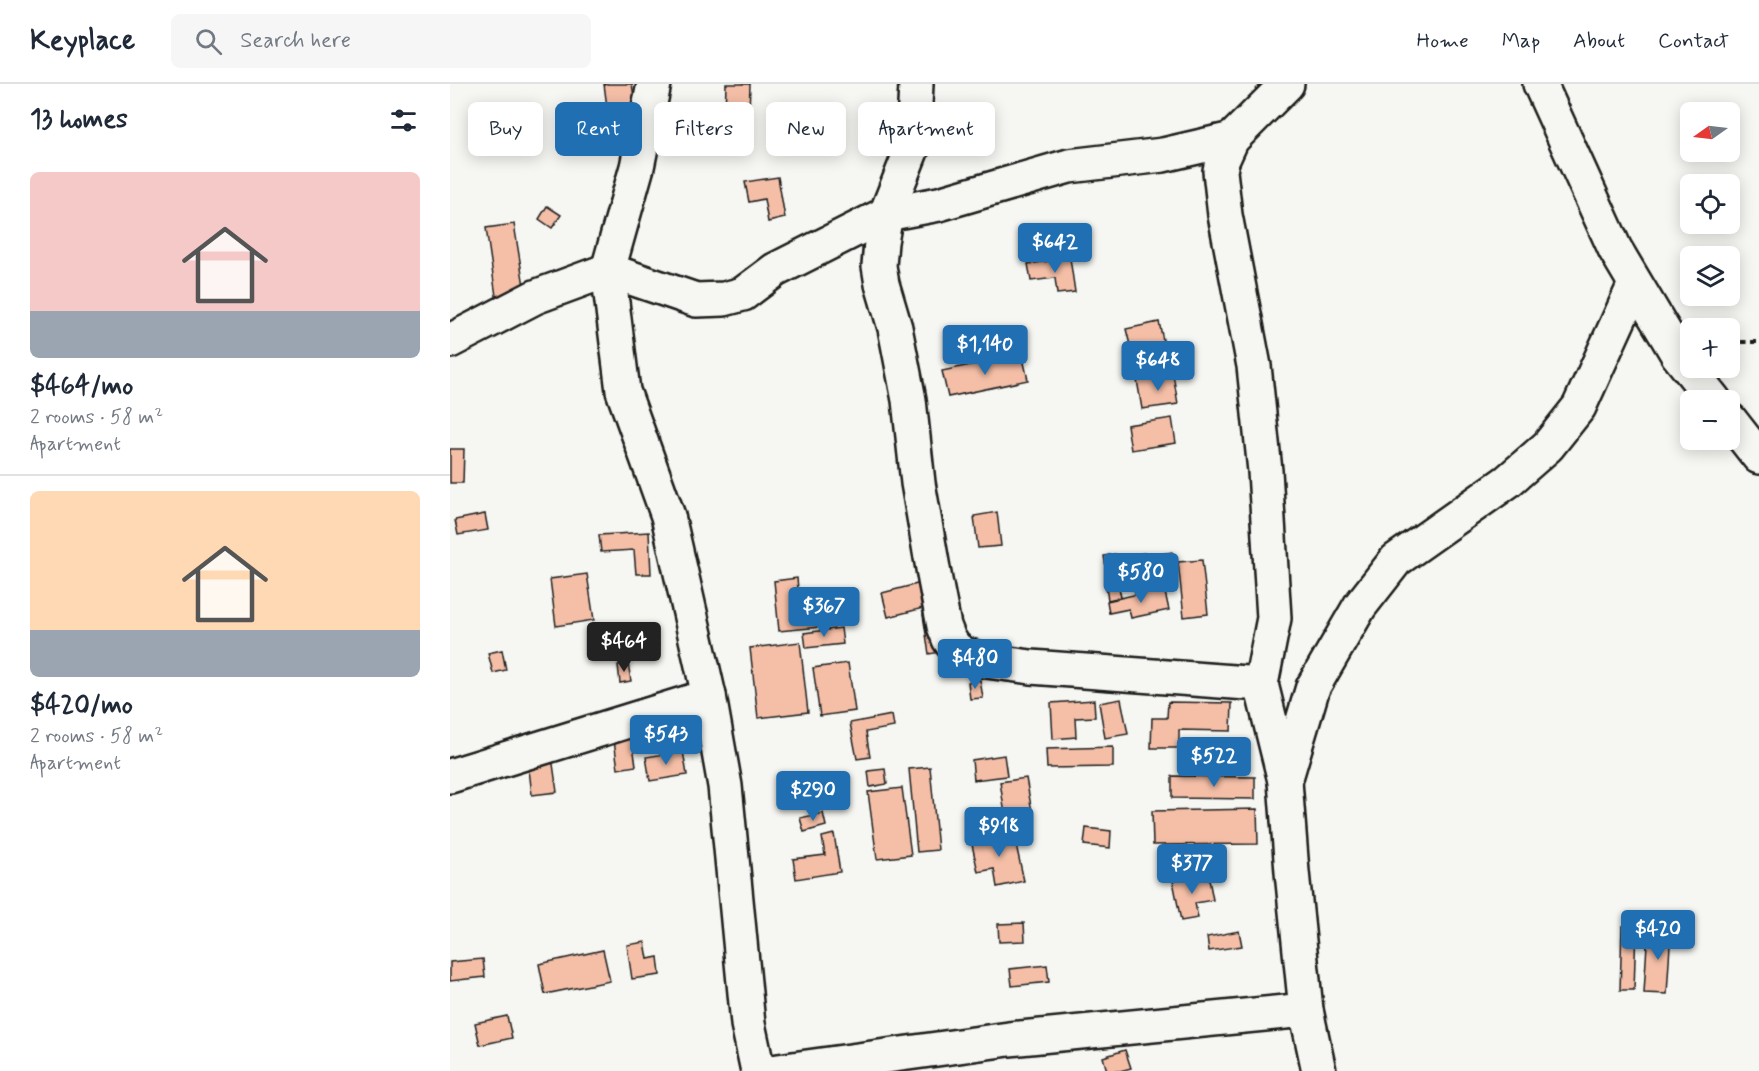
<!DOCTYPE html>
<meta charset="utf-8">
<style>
body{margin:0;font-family:Mynerve,sans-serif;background:#f6f6f7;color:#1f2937;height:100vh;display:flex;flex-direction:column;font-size:22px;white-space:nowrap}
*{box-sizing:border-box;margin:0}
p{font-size:20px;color:#747a83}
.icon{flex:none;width:33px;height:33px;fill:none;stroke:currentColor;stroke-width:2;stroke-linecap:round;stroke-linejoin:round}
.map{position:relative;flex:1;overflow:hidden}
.side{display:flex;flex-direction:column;background:#fff;width:450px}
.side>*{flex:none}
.guide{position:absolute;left:18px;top:18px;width:570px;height:54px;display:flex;gap:12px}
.needle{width:39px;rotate:256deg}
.buttons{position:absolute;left:1230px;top:18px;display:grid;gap:12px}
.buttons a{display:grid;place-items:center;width:60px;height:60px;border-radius:9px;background:#fff;box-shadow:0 3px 15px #0003;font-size:30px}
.price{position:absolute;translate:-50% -51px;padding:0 14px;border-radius:6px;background:#1f6fb2;color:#fff;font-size:20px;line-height:39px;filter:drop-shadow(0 2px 3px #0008)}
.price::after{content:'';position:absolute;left:50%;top:36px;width:18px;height:14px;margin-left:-9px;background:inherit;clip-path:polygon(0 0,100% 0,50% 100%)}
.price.on{background:#222;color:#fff}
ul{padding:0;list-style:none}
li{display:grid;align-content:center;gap:12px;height:318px;padding:0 30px}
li+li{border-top:2px solid #e0e1e3}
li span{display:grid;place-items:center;height:186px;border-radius:9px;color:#555}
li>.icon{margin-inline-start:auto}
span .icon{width:108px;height:108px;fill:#fffc;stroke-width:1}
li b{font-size:26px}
h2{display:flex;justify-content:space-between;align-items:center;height:72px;padding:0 30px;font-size:26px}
.pill{padding:0 21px;border-radius:9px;background:#fff;box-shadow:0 3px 15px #0003;font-size:21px;line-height:54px}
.pill.on{background:#1f6fb2;color:#fff}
header{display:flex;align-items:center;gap:36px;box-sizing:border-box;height:84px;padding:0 30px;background:#fff;border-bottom:2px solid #e0e1e3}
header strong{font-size:28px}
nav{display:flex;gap:33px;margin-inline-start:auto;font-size:21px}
.search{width:420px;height:54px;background:#f6f6f7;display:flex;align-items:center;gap:15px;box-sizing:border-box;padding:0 21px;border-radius:9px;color:#747a83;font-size:22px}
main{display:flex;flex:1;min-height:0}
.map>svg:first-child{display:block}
.building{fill:#f5bfa7;stroke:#1c1c1c;stroke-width:1.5}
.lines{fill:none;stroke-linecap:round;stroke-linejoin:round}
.minor-casing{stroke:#1c1c1c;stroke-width:38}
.path{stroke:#1c1c1c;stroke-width:4;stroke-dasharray:6 4.5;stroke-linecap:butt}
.minor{stroke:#f6f6f2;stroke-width:33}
</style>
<header>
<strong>Keyplace</strong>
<div class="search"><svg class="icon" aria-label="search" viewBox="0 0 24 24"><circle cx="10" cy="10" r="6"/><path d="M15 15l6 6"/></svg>Search here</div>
<nav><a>Home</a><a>Map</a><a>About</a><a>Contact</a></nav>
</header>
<main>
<section class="side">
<h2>13 homes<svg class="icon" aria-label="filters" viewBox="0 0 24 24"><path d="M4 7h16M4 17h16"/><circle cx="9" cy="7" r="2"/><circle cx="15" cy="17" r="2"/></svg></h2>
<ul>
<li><span style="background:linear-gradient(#f6c9c9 75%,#9aa5b1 0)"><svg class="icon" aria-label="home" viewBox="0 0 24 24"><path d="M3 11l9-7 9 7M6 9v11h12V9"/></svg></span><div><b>$464/mo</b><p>2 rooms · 58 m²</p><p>Apartment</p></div></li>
<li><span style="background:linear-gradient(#ffd9b3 75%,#9aa5b1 0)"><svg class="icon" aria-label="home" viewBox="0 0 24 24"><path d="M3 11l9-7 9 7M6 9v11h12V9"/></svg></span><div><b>$420/mo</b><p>2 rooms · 58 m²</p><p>Apartment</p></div></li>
</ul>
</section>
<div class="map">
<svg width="1309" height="987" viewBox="0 0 1309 987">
<rect width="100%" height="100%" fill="#f6f6f2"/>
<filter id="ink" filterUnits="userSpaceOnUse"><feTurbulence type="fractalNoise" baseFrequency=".0167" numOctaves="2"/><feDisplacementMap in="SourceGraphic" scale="12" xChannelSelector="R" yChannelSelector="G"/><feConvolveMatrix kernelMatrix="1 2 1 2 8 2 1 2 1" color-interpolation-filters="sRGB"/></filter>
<g filter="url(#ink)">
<!-- building -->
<g class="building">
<polygon points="154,0 182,0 185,19 157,23"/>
<polygon points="276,0 300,0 299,30 275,30"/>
<polygon points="328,93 335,134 318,138 314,115 299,118 295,98"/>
<polygon points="97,122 111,131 102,144 89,135"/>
<polygon points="64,140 75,208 46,212 36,144"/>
<polygon points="620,174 625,208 607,210 605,194 581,197 578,180"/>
<polygon points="709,238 715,265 683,273 676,245"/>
<polygon points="572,270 578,296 498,313 492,287"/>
<polygon points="723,290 728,320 692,325 687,296"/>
<polygon points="722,334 726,359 681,366 677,341"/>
<polygon points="0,365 14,365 13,399 0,399"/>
<polygon points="547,428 551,462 528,464 524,432"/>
<polygon points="35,430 38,446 8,451 5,436"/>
<polygon points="199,448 201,490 186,490 184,466 151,468 149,451"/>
<polygon points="722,468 723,479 700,482 698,472"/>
<polygon points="694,469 696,481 673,486 670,473"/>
<polygon points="665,470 668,486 657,488 654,472"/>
<polygon points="752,476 758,530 734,533 728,478"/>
<polygon points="137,490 144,536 106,542 100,495"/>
<polygon points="347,494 350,526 368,524 370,543 329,547 324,497"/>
<polygon points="471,499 477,523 438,533 432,509"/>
<polygon points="668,500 671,513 658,516 656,503"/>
<polygon points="714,504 719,526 681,534 679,525 659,529 657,517"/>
<polygon points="491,529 497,567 479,570 473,531"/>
<polygon points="391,544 393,560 356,564 354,549"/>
<polygon points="206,549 209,565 169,574 165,558"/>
<polygon points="350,558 358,628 308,634 300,564"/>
<polygon points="52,566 56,586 43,589 38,569"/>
<polygon points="178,579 181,597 170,599 168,581"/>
<polygon points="398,579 405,627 370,632 363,584"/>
<polygon points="530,596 533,614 520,615 518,598"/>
<polygon points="671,615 678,650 655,654 649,619"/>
<polygon points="644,616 645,633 625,634 626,653 603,655 601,619"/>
<polygon points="718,618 782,619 781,647 729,646 729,664 701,664 702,634 717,634"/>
<polygon points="442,631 444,643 416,648 420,673 407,675 400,639"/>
<polygon points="181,647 186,682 168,685 163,649"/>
<polygon points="663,663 663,683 597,684 596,665"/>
<polygon points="233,667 237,691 200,697 196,673"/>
<polygon points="554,671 557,692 524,696 522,676"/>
<polygon points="102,673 107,708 82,711 78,677"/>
<polygon points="480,683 488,766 467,768 459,685"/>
<polygon points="435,685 437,700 420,703 418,687"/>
<polygon points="722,692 805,693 805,715 722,714"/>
<polygon points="576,694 583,733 556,737 550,698"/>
<polygon points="452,704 461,771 427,775 418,708"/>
<polygon points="807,725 808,760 703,761 702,727"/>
<polygon points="373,729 376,742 354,748 350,734"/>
<polygon points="636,744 661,747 660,764 634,761"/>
<polygon points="563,747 574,797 547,803 544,785 528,788 521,756"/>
<polygon points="384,750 390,788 346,795 343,775 375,771 372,753"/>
<polygon points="758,790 763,816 745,819 748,834 731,837 723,797"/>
<polygon points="574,839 575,857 549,858 548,840"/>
<polygon points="1172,842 1186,843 1184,906 1170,906"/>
<polygon points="1198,844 1221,845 1217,910 1194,909"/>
<polygon points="789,847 792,862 759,867 757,853"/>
<polygon points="195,858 198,875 208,873 210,891 182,895 177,861"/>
<polygon points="153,866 160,897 95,910 89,880"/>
<polygon points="33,875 35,893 0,897 0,878"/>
<polygon points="597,881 599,898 562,902 560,885"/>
<polygon points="57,932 62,954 30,961 25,939"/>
<polygon points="675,966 681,984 670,987 657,987 653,973"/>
</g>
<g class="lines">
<defs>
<g id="minor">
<polyline points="204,0 187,83 158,186 173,307 218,432 259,612 275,702 298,940 308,987"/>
<polyline points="466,0 463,62 436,130 431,158 429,182 432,200 445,244 459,316 468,399 485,496 494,542 499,555 505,564 514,570 536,577 581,583 811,600"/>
<polyline points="837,0 782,55 772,77 770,87 775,131 804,282 815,387 824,534 811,600 835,697 842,788 856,926 869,987"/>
<polyline points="1090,0 1165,165 1228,271 1264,316"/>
<polyline points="0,257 85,213 158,186 246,216 274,215 293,210 325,186 436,130 489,120 619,82 713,71 782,55"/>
<polyline points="1280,336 1309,373"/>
<polyline points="0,692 259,612"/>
<polyline points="835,697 863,603 910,522 946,476 1058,397 1098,362 1129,323 1185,200"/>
<polyline points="328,987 559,955 856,926"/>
</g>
</defs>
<!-- minor casing -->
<use href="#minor" class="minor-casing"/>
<!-- path -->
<polyline class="path" points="1280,258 1309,258"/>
<!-- minor -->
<use href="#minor" class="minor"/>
</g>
</g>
</svg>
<div class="buttons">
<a><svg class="needle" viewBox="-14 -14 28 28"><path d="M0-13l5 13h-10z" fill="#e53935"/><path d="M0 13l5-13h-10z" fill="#747a83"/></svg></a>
<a><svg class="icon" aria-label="locate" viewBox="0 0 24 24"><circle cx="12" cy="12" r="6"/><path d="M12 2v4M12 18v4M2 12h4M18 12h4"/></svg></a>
<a><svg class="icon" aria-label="layers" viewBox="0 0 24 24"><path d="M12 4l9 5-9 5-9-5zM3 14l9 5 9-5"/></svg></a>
<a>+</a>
<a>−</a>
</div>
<b class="price" style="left:605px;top:190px">$642</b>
<b class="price" style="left:535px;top:292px">$1,140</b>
<b class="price" style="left:708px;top:308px">$648</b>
<b class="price" style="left:691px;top:520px">$580</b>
<b class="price" style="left:374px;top:554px">$367</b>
<b class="price on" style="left:174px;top:589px">$464</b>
<b class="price" style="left:525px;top:606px">$480</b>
<b class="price" style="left:216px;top:682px">$543</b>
<b class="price" style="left:764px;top:704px">$522</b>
<b class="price" style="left:363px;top:738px">$290</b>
<b class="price" style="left:549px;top:774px">$918</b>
<b class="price" style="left:742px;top:811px">$377</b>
<b class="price" style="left:1208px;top:877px">$420</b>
<div class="guide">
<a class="pill">Buy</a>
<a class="pill on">Rent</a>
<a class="pill">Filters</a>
<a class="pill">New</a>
<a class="pill">Apartment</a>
</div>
</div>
</main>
